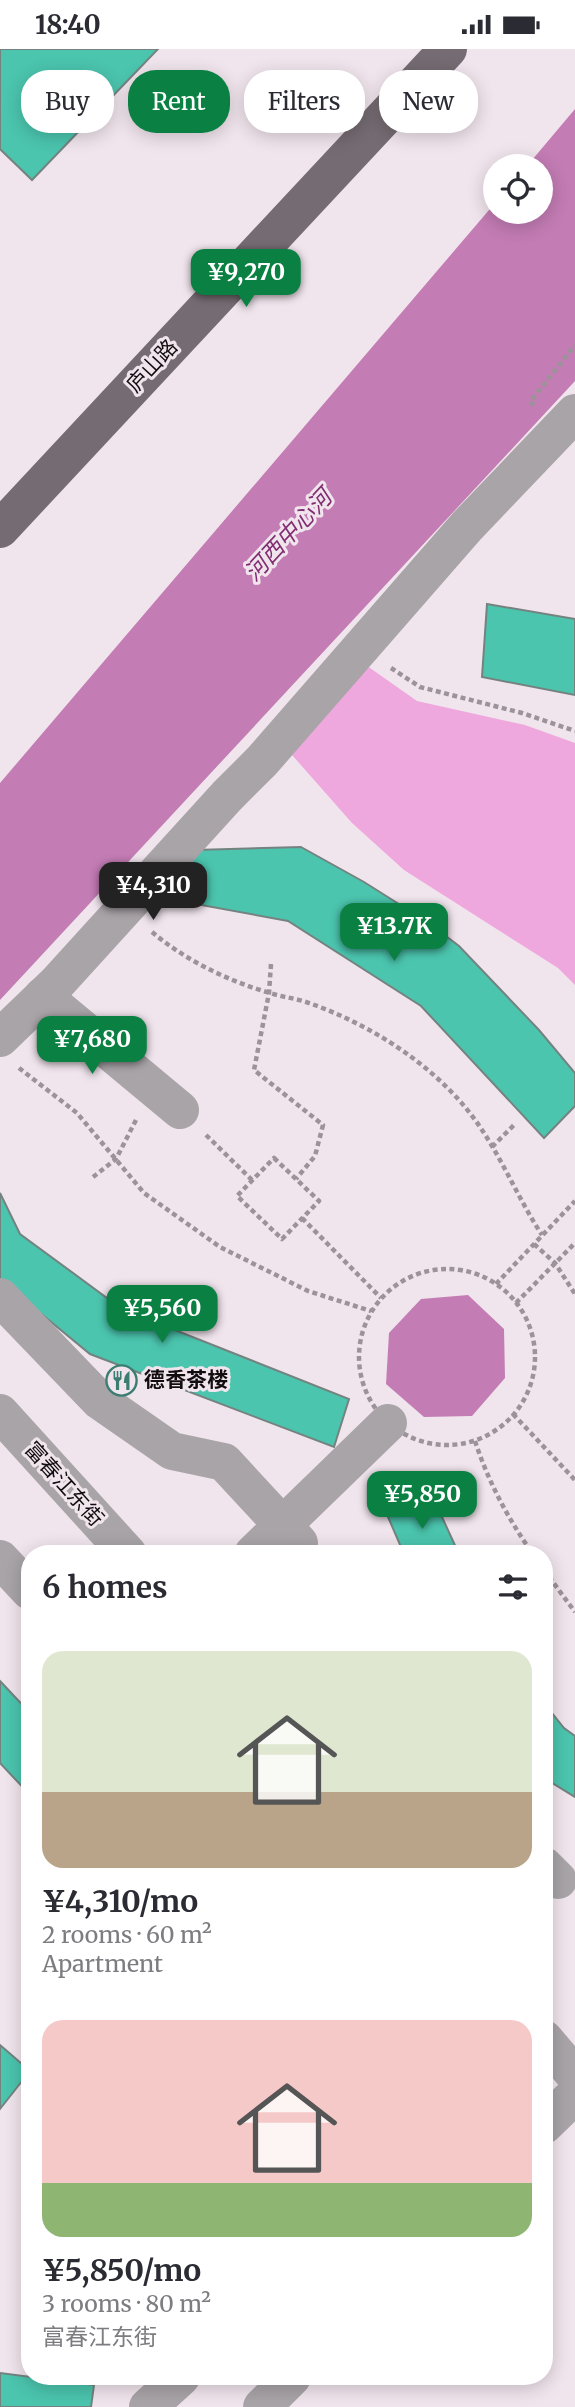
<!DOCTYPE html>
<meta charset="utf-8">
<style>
body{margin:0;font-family:Merriweather,"Noto Sans SC",serif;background:#f7f7f7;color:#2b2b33;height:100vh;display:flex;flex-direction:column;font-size:26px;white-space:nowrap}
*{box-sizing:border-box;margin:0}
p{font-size:23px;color:#7c7c81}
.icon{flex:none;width:38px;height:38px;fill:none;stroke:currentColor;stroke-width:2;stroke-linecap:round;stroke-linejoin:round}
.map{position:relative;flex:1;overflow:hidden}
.drawer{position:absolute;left:21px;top:1496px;width:532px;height:840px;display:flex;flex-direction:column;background:#fff;border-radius:28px;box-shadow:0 4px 18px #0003}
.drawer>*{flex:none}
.hud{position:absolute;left:21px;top:21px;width:534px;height:63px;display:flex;gap:14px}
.controls{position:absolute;left:483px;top:105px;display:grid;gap:14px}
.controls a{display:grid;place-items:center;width:70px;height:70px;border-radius:50%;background:#fff;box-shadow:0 4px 18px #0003;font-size:35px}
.price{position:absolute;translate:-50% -60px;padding:0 16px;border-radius:14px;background:#0b8043;color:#fff;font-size:23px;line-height:46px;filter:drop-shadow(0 2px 4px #0008)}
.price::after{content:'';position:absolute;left:50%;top:42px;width:21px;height:16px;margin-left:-10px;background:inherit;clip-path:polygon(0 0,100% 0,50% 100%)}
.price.on{background:#222;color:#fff}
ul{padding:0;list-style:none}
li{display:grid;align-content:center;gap:14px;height:371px;padding:0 21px}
li span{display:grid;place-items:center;height:217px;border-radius:21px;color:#555}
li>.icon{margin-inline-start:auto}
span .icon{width:126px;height:126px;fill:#fffc;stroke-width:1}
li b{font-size:30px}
h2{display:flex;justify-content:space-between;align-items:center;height:84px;padding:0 21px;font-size:30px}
.tag{padding:0 24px;border-radius:28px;background:#fff;box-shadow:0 4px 18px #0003;font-size:24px;line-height:63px}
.tag.on{background:#0b8043;color:#fff}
.status{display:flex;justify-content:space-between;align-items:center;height:49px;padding:0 35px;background:#fff;direction:ltr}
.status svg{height:19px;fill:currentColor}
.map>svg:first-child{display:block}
.green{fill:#efa8de}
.water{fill:#c37cb4}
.building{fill:#4bc5ae;stroke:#758380;stroke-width:2}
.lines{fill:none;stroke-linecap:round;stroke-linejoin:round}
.path{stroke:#9c9399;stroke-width:4.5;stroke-dasharray:5 3.5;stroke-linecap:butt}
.minor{stroke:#a9a4a8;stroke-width:38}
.major{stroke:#756b72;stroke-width:38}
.labels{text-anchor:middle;stroke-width:6;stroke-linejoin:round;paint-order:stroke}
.street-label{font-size:21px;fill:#110d0f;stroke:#f1e5ed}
.poi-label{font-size:21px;font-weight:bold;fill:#110d0f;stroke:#f1e5ed;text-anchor:start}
.water-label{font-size:23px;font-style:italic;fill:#812d72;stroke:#f1e5ed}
</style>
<div class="status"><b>18:40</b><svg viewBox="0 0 49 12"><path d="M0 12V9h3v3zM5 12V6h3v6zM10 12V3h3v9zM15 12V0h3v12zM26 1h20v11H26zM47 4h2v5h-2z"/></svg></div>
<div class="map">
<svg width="575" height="2358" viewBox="0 0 575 2358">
<rect width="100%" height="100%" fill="#f1e5ed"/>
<!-- green -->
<polygon class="green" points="363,614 417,652 525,676 575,694 575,936 558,919 404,821 352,774 292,706"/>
<!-- water -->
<g class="water">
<polygon points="575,60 575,332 0,951 0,734 495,154 495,163 541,163 541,117 527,117"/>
<polygon points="468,1246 504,1280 505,1329 472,1367 424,1368 386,1335 389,1284 421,1250"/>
</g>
<!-- building -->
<g class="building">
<polygon points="0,0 158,0 32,131 0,100"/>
<polygon points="487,555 575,570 575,646 482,628"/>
<polygon points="301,798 364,833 429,874 459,897 539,981 575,1024 575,1057 544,1089 421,957 288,872 174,851 195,801"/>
<polygon points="0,1144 20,1185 122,1260 349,1350 334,1398 90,1305 0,1231"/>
<polygon points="436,1455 459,1505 404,1505 385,1461"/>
<polygon points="0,1632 30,1664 30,1746 0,1714"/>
<polygon points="544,1654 564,1679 575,1687 575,1748 544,1729"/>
<polygon points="0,1996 30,2022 0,2060"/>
<polygon points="0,2324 94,2336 91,2358 0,2358"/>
</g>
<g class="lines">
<!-- path -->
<g class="path">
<polyline points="534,356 530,353 575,296"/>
<polyline points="391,619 420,638 522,664 575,682"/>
<path d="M 152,883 C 185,911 228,932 270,944 C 282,948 294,949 306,953 C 365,973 425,1010 465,1058 C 497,1096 515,1145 542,1186"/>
<polyline points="271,915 269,944 254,1021 323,1076 315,1107 296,1130"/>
<polyline points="19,1019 77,1064 144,1144 220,1198 308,1242 371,1262"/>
<polyline points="206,1086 252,1131"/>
<polyline points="492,1098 514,1076"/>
<polygon points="274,1109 319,1152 282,1190 237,1147"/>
<polyline points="93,1128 116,1110 136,1071"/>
<polyline points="302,1169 381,1249"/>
<polyline points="534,1195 555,1214 575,1245"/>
<circle cx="447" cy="1308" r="88"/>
<polyline points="496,1235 575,1152"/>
<polyline points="516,1254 575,1194"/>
<polyline points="513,1365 575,1431"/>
<path d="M 475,1392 C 488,1432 508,1470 533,1505"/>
<polyline points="544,1521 575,1563"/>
</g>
<!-- minor -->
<g class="minor">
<polyline points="43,947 180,1061"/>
<polyline points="0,989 56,935 227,747 262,712 467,477 575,364"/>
<polyline points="0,1248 100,1352 172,1402 224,1413 299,1494 286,1505"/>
<polyline points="0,1364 128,1505"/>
<polyline points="253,1505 388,1374"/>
<polyline points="0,1510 30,1542"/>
<polyline points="544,1817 558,1831"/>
<polyline points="544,1990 575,2026"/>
<polyline points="544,2076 575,2046"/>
<polyline points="148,2358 181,2328"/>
<polyline points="262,2358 292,2328"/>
</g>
<!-- major -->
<polyline class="major" points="0,480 448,0"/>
</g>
<!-- icons -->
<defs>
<symbol id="restaurant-ring" viewBox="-11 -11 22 22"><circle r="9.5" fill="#f1e5ed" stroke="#3b7e71" stroke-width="1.5"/><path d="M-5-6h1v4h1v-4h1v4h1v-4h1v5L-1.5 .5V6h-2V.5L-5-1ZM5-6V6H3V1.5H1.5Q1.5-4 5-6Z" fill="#3b7e71"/></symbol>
</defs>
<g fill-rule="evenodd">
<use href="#restaurant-ring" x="104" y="1314" width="35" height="35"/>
</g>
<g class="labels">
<!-- street labels -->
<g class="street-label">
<text transform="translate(152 317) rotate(-47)" y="7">庐山路</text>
<text transform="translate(64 1435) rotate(48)" y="7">富春江东街</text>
</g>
<!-- poi labels -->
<g class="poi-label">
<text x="144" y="1338">德香茶楼</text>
</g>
<!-- water labels -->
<g class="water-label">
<text transform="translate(288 486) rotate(-47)" y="8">河西中心河</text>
</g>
</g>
</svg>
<div class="controls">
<a><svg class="icon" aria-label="locate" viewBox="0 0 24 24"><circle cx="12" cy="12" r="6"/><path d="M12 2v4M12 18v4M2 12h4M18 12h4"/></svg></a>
</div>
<b class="price" style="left:246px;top:260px">¥9,270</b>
<b class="price on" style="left:153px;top:873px">¥4,310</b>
<b class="price" style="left:394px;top:914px">¥13.7K</b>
<b class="price" style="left:92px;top:1027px">¥7,680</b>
<b class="price" style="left:162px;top:1296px">¥5,560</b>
<b class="price" style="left:422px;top:1482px">¥5,850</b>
<div class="hud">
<a class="tag">Buy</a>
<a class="tag on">Rent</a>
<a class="tag">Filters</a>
<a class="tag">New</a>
</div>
<section class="drawer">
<h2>6 homes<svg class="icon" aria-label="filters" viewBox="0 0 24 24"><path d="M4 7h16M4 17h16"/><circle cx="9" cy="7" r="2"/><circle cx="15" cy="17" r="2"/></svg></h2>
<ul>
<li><span style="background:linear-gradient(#dfe7d0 65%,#b9a48a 0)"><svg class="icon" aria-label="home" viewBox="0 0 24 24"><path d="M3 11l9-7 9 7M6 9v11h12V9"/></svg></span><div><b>¥4,310/mo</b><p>2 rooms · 60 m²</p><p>Apartment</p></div></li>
<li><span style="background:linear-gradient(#f6c9c9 75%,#8fb573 0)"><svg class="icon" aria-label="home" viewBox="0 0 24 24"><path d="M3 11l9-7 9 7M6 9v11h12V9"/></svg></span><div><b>¥5,850/mo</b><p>3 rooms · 80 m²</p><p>富春江东街</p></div></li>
</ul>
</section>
</div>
